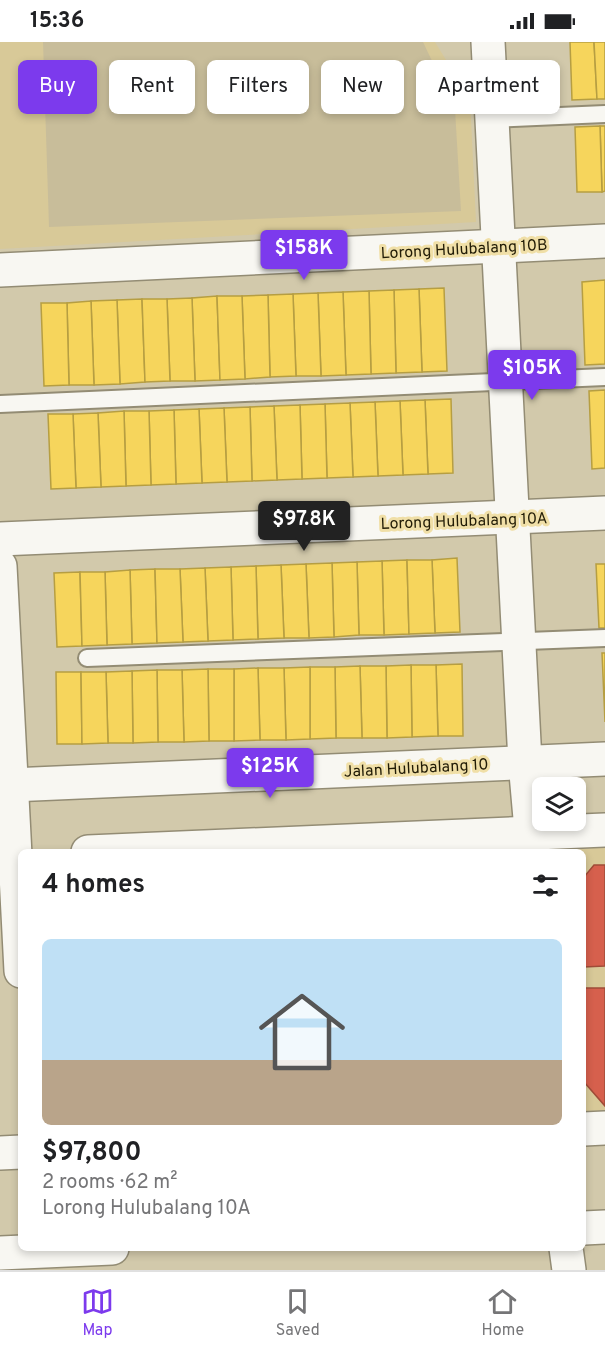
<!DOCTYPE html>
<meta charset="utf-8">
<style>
body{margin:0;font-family:Overpass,sans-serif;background:#f2f2f2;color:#202124;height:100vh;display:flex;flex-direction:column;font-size:22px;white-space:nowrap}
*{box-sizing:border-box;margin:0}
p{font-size:20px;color:#757577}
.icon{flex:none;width:33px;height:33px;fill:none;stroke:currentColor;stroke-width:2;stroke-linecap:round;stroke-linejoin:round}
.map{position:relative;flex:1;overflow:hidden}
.side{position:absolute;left:18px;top:807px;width:568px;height:402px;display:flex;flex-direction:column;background:#fff;border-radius:9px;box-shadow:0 3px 9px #0003}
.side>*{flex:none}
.hud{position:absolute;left:18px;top:18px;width:570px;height:54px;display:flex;gap:12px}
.fabs{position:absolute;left:532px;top:735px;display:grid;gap:12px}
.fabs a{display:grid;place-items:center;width:54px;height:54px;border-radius:9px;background:#fff;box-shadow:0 3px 9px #0003;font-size:30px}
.price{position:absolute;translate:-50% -51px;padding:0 14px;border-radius:6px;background:#7c3aed;color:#fff;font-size:20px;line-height:39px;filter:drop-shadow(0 2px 3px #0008)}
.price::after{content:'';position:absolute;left:50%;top:36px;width:18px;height:14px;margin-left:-9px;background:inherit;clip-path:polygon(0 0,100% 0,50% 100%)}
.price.on{background:#222;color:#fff}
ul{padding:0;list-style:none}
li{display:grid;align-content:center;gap:12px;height:318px;padding:0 24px}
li+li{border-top:2px solid #e0e0e0}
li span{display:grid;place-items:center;height:186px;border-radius:9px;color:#555}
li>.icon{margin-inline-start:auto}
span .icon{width:108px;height:108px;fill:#fffc;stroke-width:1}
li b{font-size:26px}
h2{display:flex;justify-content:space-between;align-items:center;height:72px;padding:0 24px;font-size:26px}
.pill{padding:0 21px;border-radius:9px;background:#fff;box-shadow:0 3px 9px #0003;font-size:21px;line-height:54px}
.pill.on{background:#7c3aed;color:#fff}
.status{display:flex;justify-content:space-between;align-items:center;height:42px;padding:0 30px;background:#fff;direction:ltr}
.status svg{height:16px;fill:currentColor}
.dock{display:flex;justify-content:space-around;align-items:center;height:84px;border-top:2px solid #e0e0e0;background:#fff;font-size:16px;color:#757577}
.dock a{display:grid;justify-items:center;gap:3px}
.dock .on{color:#7c3aed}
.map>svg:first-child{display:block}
.built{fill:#d8c998}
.green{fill:#c8bd9a}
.homes{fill:#f6d55c;stroke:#b69e42;stroke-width:1.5}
.shops{fill:#d6604d;stroke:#a04c38;stroke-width:1.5}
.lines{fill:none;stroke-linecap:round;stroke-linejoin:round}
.lane-casing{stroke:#938c74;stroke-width:20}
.street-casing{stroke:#938c74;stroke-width:36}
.secondary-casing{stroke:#938c74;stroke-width:36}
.lane{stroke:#f8f7f2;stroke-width:16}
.street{stroke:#f8f7f2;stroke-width:33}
.secondary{stroke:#f8f7f2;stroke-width:33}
.labels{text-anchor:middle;stroke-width:6;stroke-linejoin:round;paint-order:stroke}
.street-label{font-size:16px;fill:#221c06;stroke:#f0dfa7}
</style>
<div class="status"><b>15:36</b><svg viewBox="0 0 49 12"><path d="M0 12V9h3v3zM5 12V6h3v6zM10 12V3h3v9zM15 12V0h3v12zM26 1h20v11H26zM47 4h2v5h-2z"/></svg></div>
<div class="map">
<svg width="605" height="1228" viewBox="0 0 605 1228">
<rect width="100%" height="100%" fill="#d2c9ab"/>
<!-- built -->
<g class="built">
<polygon points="0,0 435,0 470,57 476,180 0,207"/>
<polygon points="605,799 605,1075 584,1076 584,810 359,810"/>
</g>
<!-- green -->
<polygon class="green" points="43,0 423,0 455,67 461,169 49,185"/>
<!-- homes -->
<g class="homes">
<polygon points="570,0 594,0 597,57 572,58"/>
<polygon points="594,0 605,0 605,57 597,57"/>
<polygon points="600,84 605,84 605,149 602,150"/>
<polygon points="600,84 602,150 577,150 575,85"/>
<polygon points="605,238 605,322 585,323 582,240"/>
<polygon points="444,246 447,329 422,330 419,247"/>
<polygon points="419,247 422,330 396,331 394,248"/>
<polygon points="394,248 396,331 371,332 369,249"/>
<polygon points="369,249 371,332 346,333 343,250"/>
<polygon points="343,250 346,333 321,334 318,251"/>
<polygon points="318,251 321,334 296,334 293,252"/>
<polygon points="293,252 296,334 270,335 268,253"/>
<polygon points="268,253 270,335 245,337 242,254"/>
<polygon points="217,254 220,338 195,339 192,256"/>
<polygon points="217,254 242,254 245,337 220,338"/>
<polygon points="192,256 195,339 170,339 167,257"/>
<polygon points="142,257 145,340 120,342 117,258"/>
<polygon points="142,257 167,257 170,339 145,340"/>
<polygon points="117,258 120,342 94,343 91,259"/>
<polygon points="91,259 94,343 69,343 67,261"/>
<polygon points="41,261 67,261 69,343 44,344"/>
<polygon points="605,348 605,426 592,427 589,349"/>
<polygon points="451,357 453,431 428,432 425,358"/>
<polygon points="425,358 428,432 403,433 400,359"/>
<polygon points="400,359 403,433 378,434 375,360"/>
<polygon points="375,360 378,434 353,435 350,361"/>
<polygon points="350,361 353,435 327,436 325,362"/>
<polygon points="325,362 327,436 302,437 300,363"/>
<polygon points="300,363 302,437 277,438 274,364"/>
<polygon points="274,364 277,438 252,439 250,365"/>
<polygon points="250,365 252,439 227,440 224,366"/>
<polygon points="224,366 227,440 202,441 199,367"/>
<polygon points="199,367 202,441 176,442 174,368"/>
<polygon points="174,368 176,442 151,443 149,369"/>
<polygon points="124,369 149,369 151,443 126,444"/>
<polygon points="124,369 126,444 101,445 98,371"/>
<polygon points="98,371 101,445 76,446 73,372"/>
<polygon points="48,372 73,372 76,446 51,447"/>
<polygon points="457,516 460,590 435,591 432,518"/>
<polygon points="407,518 409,592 384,593 382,519"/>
<polygon points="407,518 432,518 435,591 409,592"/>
<polygon points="382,519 384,593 359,593 357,520"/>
<polygon points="357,520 359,593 334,595 332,521"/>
<polygon points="332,521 334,595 309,596 306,522"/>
<polygon points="306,522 309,596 284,596 281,523"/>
<polygon points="596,522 605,522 605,586 599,586"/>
<polygon points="281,523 284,596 258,597 256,524"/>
<polygon points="256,524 258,597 233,598 231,525"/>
<polygon points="231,525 233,598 208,599 205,526"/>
<polygon points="205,526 208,599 183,600 180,527"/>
<polygon points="155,527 157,601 132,602 130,528"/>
<polygon points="155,527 180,527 183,600 157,601"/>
<polygon points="130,528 132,602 107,603 105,530"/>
<polygon points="80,530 82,604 57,605 54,531"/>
<polygon points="80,530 105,530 107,603 82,604"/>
<polygon points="602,611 605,611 605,680"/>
<polygon points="462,622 463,694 438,694 436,623"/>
<polygon points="411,623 436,623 438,694 412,695"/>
<polygon points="411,623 412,695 387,696 386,624"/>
<polygon points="360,624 386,624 387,696 362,696"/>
<polygon points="360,624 362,696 336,696 335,625"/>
<polygon points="310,625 335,625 336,696 310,697"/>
<polygon points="310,625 310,697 286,698 284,626"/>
<polygon points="258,626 284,626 286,698 260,698"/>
<polygon points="258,626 260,698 234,699 234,627"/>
<polygon points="208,627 234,627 234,699 209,699"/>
<polygon points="208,627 209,699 184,700 182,628"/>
<polygon points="157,628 182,628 184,700 158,700"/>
<polygon points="157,628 158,700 133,701 132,629"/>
<polygon points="132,629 133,701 108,701 106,630"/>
<polygon points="56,630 81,630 82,702 57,702"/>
<polygon points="81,630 106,630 108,701 82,702"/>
</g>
<!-- shops -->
<g class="shops">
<polygon points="594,823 605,823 605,924 584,925 584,835"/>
<polygon points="584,946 605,946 605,1064 584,1040"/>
</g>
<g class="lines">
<defs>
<g id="lane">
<polyline points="492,77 605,72"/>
<polyline points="0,362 605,335"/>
<polyline points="87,616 605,596"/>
</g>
<g id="street">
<polyline points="488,0 525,720 533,810"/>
<polyline points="0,228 605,199"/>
<polyline points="0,497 605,471"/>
<polyline points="0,524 21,929"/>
<polyline points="11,743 605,717"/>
<polyline points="88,810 605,788"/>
<polyline points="584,1087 605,1086"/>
<polyline points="0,1111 21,1110"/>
<polyline points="566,1206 569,1228"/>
</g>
<g id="secondary">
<polyline points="584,1186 605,1185"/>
<polyline points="0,1211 112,1206"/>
</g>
</defs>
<!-- lane casing -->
<use href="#lane" class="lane-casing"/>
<!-- street casing -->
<use href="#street" class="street-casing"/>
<!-- secondary casing -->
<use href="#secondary" class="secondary-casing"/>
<!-- lane -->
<use href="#lane" class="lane"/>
<!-- street -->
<use href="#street" class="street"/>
<!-- secondary -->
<use href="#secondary" class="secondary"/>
</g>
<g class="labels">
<!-- street labels -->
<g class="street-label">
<text transform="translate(464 206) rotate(-3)" y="6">Lorong Hulubalang 10B</text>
<text transform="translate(464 478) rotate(-2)" y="6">Lorong Hulubalang 10A</text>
<text transform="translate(416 725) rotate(-3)" y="6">Jalan Hulubalang 10</text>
</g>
</g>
</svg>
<div class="fabs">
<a><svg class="icon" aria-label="layers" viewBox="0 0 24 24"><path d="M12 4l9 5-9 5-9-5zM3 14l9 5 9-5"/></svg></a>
</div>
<b class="price" style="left:304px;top:239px">$158K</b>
<b class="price" style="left:532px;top:359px">$105K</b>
<b class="price on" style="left:304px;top:510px">$97.8K</b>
<b class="price" style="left:270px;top:757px">$125K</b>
<div class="hud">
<a class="pill on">Buy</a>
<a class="pill">Rent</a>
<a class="pill">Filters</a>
<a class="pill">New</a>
<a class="pill">Apartment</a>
</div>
<section class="side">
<h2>4 homes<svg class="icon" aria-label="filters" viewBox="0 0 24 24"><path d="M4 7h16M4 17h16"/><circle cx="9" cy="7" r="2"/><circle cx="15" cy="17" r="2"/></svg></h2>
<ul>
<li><span style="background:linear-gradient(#bfe0f5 65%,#b9a48a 0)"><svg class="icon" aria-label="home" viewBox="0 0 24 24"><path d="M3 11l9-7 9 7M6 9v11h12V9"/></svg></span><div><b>$97,800</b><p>2 rooms · 62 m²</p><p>Lorong Hulubalang 10A</p></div></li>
</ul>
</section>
</div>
<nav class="dock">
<a class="on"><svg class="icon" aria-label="map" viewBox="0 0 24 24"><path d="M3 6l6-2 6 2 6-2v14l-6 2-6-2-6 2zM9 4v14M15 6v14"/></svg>Map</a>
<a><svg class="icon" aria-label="saved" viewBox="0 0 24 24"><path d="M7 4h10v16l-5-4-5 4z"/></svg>Saved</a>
<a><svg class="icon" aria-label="home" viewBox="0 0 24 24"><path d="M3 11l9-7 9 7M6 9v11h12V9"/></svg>Home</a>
</nav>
